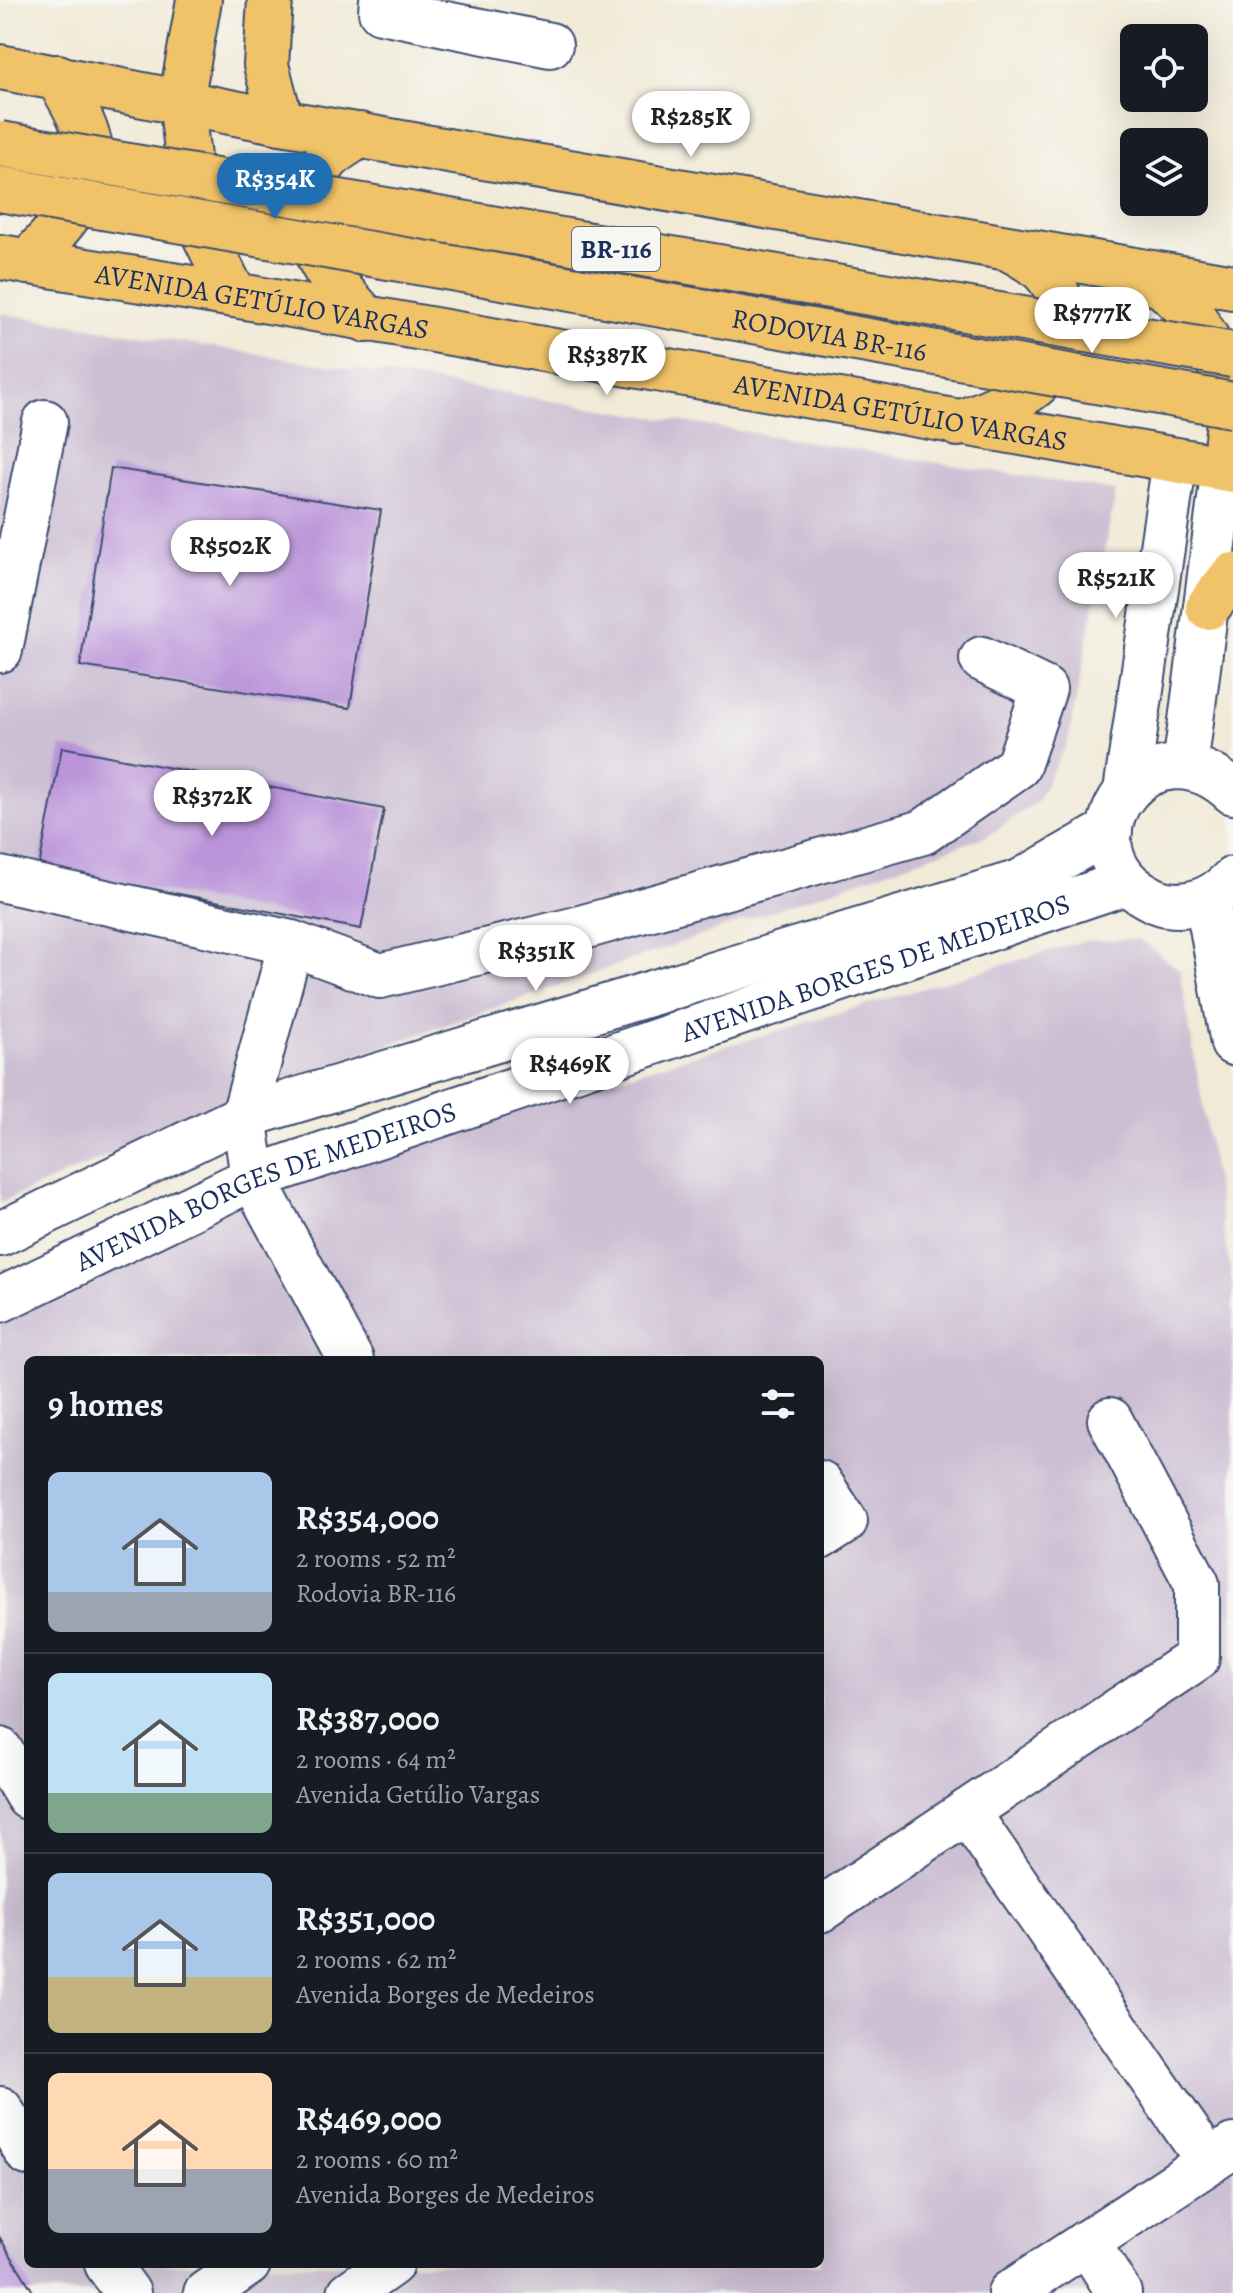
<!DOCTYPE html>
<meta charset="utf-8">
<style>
body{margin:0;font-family:Alegreya,serif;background:#20242c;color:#f1f3f6;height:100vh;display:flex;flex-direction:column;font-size:30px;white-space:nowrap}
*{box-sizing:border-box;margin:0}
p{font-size:26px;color:#9ea1a6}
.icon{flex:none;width:44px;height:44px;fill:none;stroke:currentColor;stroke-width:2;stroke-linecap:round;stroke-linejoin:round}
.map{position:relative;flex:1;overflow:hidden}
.details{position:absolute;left:24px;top:1356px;width:800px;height:912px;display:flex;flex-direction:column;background:#171b24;border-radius:12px;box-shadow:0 8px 32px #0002}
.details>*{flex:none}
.controls{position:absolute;left:1120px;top:24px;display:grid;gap:16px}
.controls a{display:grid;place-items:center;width:88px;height:88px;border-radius:12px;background:#171b24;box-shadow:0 8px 32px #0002;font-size:40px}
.price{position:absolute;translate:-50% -68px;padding:0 18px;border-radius:28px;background:#fff;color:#222;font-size:26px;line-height:52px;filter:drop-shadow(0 2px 4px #0008)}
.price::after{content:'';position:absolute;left:50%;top:48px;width:24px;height:18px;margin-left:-12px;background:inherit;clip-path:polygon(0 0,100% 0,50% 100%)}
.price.on{background:#1f6fb2;color:#fff}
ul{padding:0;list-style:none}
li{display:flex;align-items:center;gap:24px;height:200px;padding:0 24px}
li+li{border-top:2px solid #363941}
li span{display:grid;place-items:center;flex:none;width:224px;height:160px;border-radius:12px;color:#555}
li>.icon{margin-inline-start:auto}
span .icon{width:96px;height:96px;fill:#fffc;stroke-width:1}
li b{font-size:34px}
h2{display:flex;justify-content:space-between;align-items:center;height:96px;padding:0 24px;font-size:34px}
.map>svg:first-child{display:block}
.industrial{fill:#ccbed3;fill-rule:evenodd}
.building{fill:#bb94da}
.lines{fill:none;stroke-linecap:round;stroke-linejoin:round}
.minor-casing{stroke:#3b4b70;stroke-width:48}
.major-casing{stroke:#3b4b70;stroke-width:48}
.minor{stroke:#fff;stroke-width:44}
.major{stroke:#f0c369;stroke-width:44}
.highway-bridge-casing{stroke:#3b4b70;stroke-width:48;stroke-linecap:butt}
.highway-bridge{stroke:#f0c369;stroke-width:44}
.labels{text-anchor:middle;stroke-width:6;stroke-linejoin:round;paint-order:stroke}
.shield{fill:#f6f6f2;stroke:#5d6b8a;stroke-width:2}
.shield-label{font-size:26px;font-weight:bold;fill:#1b2f5e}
.street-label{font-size:28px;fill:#1b2f5e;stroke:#f6f6f2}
</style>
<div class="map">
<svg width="1233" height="2293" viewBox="0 0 1233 2293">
<rect width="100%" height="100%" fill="#f6f6f2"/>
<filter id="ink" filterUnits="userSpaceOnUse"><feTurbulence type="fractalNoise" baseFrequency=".0125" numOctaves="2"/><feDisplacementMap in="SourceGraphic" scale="16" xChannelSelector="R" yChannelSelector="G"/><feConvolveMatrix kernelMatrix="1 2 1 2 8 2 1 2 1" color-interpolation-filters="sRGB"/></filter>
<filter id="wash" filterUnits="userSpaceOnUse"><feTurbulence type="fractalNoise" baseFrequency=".006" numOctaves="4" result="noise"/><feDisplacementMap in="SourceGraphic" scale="32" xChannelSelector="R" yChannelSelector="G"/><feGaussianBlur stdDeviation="1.8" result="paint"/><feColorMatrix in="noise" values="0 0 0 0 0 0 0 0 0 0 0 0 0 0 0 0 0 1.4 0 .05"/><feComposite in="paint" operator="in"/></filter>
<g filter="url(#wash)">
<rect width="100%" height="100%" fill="#f1ead7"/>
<!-- industrial -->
<g class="industrial">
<polygon points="0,313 1116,491 1068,741 1038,800 990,835 250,1093 0,1203"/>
<path d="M 1139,939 L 1180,970 L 1233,1288 L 1233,2293 L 0,2293 L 0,1317 L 310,1169 L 1083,941 ZM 28,1360 L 820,1360 L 820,2264 L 28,2264 Z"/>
</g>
<g id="blocks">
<!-- building -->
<g class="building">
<polygon points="111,468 381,510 350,708 80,666"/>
<polygon points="62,747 384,809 361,929 39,867"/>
<polygon points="0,2238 34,2293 0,2293"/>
</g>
</g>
</g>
<g filter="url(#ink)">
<use href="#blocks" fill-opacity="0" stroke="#3b4b70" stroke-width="2"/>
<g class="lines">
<defs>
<g id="minor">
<polyline points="382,0 381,11 550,45"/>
<polyline points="0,650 45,422"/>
<polyline points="1185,767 1224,468"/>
<polyline points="1126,791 1175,460"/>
<path d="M 1233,792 C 1153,717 1065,831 1134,888 C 1144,895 1155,902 1167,904 C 1193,908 1215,898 1233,879"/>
<polyline points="0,879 291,943"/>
<polyline points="1207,900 1233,1043"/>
<polyline points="0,1234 244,1116 1020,882 1110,830"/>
<path id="s1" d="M 0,1300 L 253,1178 L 1127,882"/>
<polyline points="351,1360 253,1178 244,1116 291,943 380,976 573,930 923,832 1018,766 1044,689 982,659"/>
<polyline points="820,1483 845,1521 820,1537"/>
<polyline points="0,1750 28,1797"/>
<polyline points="967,1812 1209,2162"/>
<polyline points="820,1910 1197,1658 1197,1584 1110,1420"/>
<polyline points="0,2109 28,2153"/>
<polyline points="1087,2242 1119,2293"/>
<polyline points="107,2264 128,2293"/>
<polyline points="206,2293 248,2264"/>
<polyline points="350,2293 391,2264"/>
<polyline points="1010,2293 1233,2146"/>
</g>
<g id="major">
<polyline points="199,0 181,102 189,165 202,230 234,295"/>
<polyline points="270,0 266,65 281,122"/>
<polyline points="0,67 281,122 1233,287"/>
<path d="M 360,135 C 352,141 342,146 334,153 C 301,181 303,232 324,267 C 335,286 353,303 367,320"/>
<path id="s2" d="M 0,257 L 234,295 L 1233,470"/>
<path d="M 27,262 C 52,236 98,191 91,151 C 86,124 71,101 58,77"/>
<polyline points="1142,278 1164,287 1190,311 1218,357 1230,412 1224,468"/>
<path d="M 958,424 C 985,412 1019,401 1040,381 C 1068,353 1072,297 1041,269 C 1032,261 1020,255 1010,249"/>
<polyline points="1208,607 1233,575"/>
</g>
</defs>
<!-- minor casing -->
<use href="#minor" class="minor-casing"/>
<!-- major casing -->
<use href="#major" class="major-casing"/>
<!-- minor -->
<use href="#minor" class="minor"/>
<!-- major -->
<use href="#major" class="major"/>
<defs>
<g id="highway-bridge">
<polyline points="0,144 1233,355"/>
<path id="s3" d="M 0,189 L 1233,405"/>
</g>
</defs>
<!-- highway-bridge casing -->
<use href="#highway-bridge" class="highway-bridge-casing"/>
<!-- highway-bridge -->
<use href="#highway-bridge" class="highway-bridge"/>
</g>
</g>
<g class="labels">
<!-- shield labels -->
<rect class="shield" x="572" y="227" width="88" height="44" rx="6"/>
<g class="shield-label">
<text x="616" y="258">BR-116</text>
</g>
<!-- street labels -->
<g class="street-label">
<text dy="10" stroke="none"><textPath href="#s2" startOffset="266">AVENIDA GETÚLIO VARGAS</textPath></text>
<text dy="10" stroke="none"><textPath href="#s3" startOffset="842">RODOVIA BR-116</textPath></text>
<text dy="10" stroke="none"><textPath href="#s2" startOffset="914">AVENIDA GETÚLIO VARGAS</textPath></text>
<text dy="10" stroke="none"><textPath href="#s1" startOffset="938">AVENIDA BORGES DE MEDEIROS</textPath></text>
<text dy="10" stroke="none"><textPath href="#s1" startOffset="290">AVENIDA BORGES DE MEDEIROS</textPath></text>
</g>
</g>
</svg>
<div class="controls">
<a><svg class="icon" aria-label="locate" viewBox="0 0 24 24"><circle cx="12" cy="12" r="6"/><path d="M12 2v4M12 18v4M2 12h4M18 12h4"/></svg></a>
<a><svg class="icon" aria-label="layers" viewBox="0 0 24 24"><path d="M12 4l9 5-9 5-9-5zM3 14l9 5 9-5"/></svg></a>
</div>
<b class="price" style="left:691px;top:159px">R$285K</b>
<b class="price on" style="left:275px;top:221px">R$354K</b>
<b class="price" style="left:1092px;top:355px">R$777K</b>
<b class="price" style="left:607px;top:397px">R$387K</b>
<b class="price" style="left:230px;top:588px">R$502K</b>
<b class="price" style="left:1116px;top:620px">R$521K</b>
<b class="price" style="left:212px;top:838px">R$372K</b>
<b class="price" style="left:536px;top:993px">R$351K</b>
<b class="price" style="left:570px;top:1106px">R$469K</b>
<section class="details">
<h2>9 homes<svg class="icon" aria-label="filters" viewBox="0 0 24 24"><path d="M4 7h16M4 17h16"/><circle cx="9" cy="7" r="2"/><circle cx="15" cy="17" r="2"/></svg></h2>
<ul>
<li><span style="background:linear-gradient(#a9c7e8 75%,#9aa5b1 0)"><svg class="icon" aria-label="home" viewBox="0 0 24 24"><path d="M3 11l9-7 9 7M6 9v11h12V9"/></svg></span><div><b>R$354,000</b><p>2 rooms · 52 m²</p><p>Rodovia BR-116</p></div></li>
<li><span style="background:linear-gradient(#bfe0f5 75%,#7fa58c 0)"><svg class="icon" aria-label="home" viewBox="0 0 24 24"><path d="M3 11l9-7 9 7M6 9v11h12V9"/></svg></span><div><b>R$387,000</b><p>2 rooms · 64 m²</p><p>Avenida Getúlio Vargas</p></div></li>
<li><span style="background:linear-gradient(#a9c7e8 65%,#c2b280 0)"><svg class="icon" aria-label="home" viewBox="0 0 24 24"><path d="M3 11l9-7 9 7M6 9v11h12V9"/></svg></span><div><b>R$351,000</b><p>2 rooms · 62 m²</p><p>Avenida Borges de Medeiros</p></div></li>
<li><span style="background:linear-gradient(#ffd9b3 60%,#9aa5b1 0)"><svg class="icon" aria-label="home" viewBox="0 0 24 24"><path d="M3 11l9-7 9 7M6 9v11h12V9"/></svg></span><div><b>R$469,000</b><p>2 rooms · 60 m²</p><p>Avenida Borges de Medeiros</p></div></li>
</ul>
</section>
</div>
